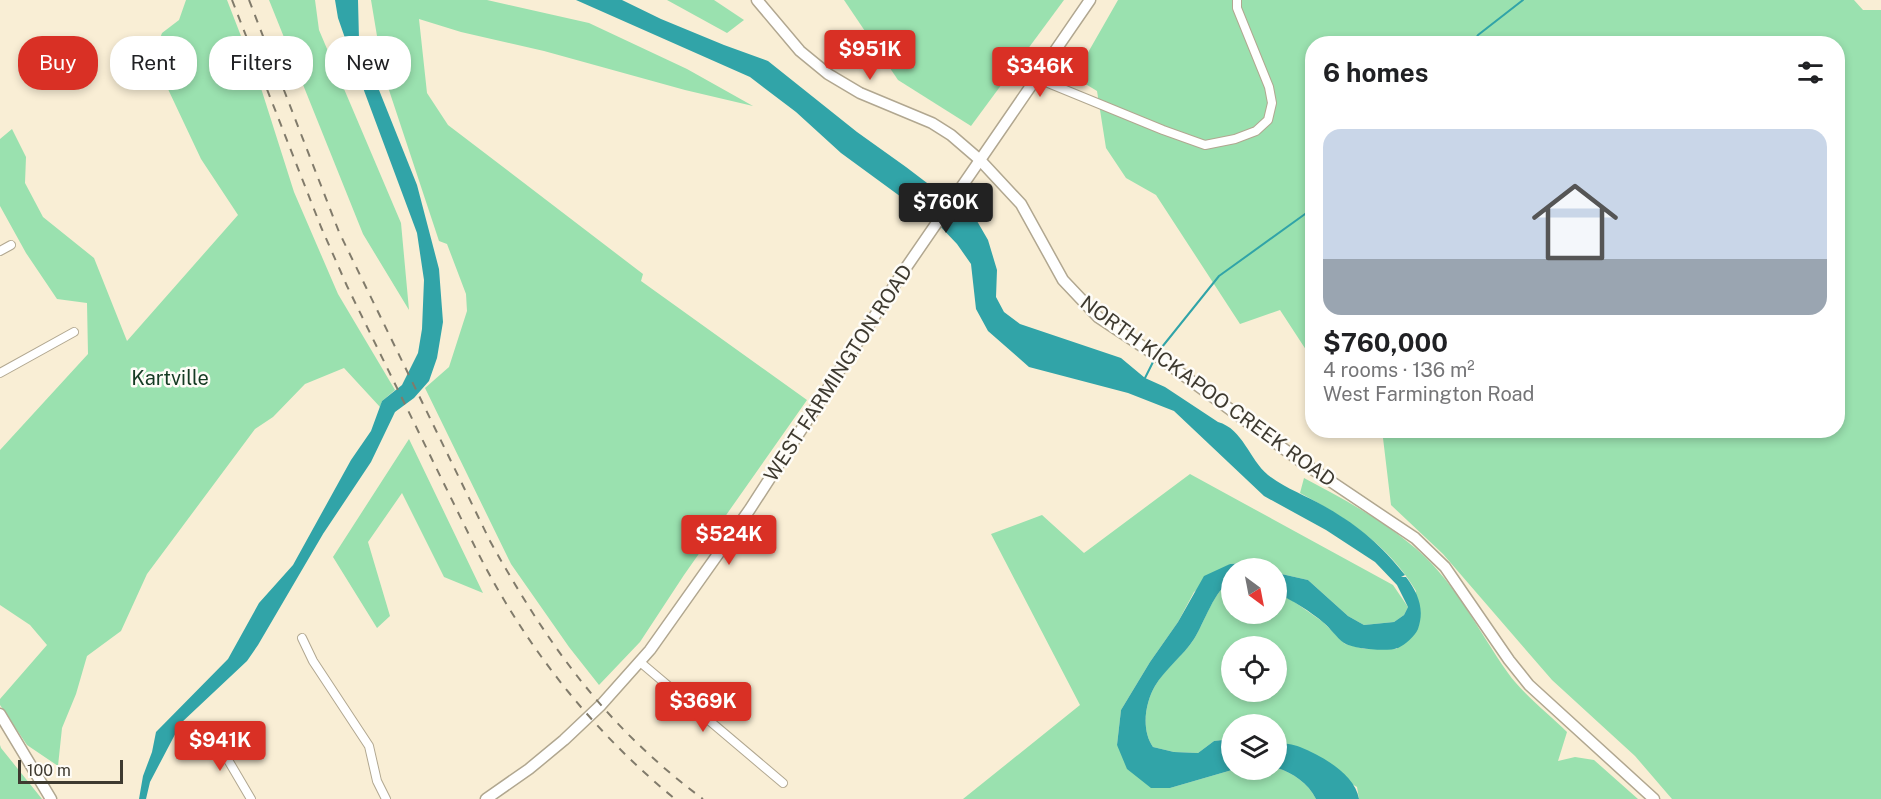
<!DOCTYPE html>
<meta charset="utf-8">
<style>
body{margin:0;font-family:"Public Sans",sans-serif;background:#f6f6f6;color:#202124;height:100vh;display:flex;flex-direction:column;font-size:22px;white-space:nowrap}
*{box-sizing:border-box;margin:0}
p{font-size:20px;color:#757577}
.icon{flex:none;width:33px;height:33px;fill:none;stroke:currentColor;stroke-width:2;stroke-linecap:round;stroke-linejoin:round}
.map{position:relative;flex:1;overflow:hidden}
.sheet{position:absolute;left:1305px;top:36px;width:540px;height:402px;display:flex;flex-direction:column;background:#fff;border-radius:24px;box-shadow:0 3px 9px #0003}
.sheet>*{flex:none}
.hud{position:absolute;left:18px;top:36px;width:570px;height:54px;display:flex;gap:12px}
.needle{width:39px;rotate:148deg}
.controls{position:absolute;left:1221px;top:558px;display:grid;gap:12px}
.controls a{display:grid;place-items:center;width:66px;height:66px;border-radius:50%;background:#fff;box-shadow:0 3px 9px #0003;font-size:30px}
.scale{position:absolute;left:18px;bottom:15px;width:105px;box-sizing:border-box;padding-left:6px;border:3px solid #3e3a30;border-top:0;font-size:16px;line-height:21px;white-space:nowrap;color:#3e3a30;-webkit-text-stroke:4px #fefcf7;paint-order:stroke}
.price{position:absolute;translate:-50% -51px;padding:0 14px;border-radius:6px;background:#d93025;color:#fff;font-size:20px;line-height:39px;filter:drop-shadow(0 2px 3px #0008)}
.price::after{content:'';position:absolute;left:50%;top:36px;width:18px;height:14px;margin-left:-9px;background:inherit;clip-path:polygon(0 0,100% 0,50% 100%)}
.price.current{background:#222;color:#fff}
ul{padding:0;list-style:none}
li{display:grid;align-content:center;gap:12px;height:318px;padding:0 18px}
li span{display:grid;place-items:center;height:186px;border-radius:18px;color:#555}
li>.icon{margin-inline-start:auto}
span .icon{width:108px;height:108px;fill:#fffc;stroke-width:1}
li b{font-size:26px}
h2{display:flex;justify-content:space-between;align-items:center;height:72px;padding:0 18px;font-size:26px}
.pill{padding:0 21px;border-radius:24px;background:#fff;box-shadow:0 3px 9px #0003;font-size:21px;line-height:54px}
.pill.current{background:#d93025;color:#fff}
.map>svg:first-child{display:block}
.green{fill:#9ae1af;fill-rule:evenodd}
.water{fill:#31a4a8}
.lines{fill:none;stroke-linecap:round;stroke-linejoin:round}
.stream{stroke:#31a4a8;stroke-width:2}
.street-casing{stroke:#b1a790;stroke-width:10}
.secondary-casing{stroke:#b1a790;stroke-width:13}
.street{stroke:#fff;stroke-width:8}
.secondary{stroke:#fff;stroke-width:10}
.rail{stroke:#817b6b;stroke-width:2;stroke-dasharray:8 8;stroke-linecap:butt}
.labels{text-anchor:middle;stroke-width:5;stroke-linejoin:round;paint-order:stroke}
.street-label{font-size:20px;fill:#3e3a30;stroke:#fefcf7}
.park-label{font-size:20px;fill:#153b23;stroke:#fefcf7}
</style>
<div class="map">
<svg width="1881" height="799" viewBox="0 0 1881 799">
<rect width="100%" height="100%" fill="#f9eed5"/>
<!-- green -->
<g class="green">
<polygon points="186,0 227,0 260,85 294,192 338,294 395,390 382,401 380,407 344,368 305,384 273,417 255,429 147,574 121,631 87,656 76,694 62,728 58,766 27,745 0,705 0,699 47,645 30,625 0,605 0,450 88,354 87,303 57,299 26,253 0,206 0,139 12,129 26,157 25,183 43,217 94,258 127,341 238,215 201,159 167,87 156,49 162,33 179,20"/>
<polygon points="269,0 315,0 319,30 401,223 409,310 363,234"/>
<polygon points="371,0 487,0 589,23 687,69 753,106 685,90 544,51 461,32 419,19 427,93 448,125 643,274 641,281 807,400 684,575 640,642 599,685 569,647 511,564 425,388 449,367 467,311 466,294 447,244 439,241 383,72"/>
<polygon points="667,0 714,0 744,20 727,33"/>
<polygon points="844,0 1064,0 971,126 898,80"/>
<polygon points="1118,0 1854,0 1863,10 1881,10 1881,799 1672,799 1635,756 1552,680 1443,554 1391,505 1383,438 1375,431 1838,430 1838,44 1312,44 1312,359 1280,310 1240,324 1156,195 1126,178 1106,148 1097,91 1074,77"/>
<polygon points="409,439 483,593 444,577 402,493 368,542 390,616 377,628 333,557"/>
<path d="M 1190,474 L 1393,585 L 1408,607 L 1404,615 L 1394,622 L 1364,625 L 1348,616 L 1308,580 L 1277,573 L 1276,568 L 1263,568 L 1245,563 L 1230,564 L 1194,592 L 1178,622 L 1150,662 L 1121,710 L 1117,745 L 1170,788 L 1232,770 L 1276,770 L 1277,768 C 1293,773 1308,783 1316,799 L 963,799 L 1080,705 L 991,534 L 1042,515 L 1084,553 Z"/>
<path d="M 1304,478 C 1340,497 1377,517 1409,543 C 1453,577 1477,629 1508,673 C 1522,693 1549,714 1567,732 L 1558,761 L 1575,757 L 1594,760 L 1638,799 L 1359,799 L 1357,787 L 1277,741 L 1276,724 L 1232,724 L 1231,739 L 1214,741 L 1198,753 L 1174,752 L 1153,747 C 1141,730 1145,703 1155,686 C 1165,668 1183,656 1194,639 C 1204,624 1214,589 1231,582 L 1232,614 L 1276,614 L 1277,593 L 1293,601 L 1323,622 L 1345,644 L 1365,649 L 1397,649 L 1416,591 C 1389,545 1345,517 1300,493 ZM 1232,646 L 1276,646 L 1276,692 L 1232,692 Z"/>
<polygon points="0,745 1,748 42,799 0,799"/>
</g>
<!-- water -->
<g class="water">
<polygon points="335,0 358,0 359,40 417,185 439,269 443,322 437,358 429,381 414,398 395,412 371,462 323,534 258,645 247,661 181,723 150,782 146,799 139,799 143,776 152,752 156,732 228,659 259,603 293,565 351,460 371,431 382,401 402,385 418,353 422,329 424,280 417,233 353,61 338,18"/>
<path d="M 576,0 L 622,0 L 661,19 L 724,45 L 768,61 L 857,132 L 906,167 L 977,221 L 988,240 L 997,270 L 996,297 L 1004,312 L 1020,324 L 1121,358 L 1145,378 L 1165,387 L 1218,422 C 1243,429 1249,459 1268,475 C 1286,489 1305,495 1324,506 C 1359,526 1380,544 1405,575 L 1401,577 L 1406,577 C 1418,593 1425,609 1418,629 C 1415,636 1405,645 1398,648 C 1388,652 1353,649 1344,643 C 1336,637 1331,629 1324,623 C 1310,611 1293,601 1277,593 L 1277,573 L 1308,580 L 1348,616 L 1364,625 L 1394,622 L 1404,615 L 1408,607 L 1397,585 L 1375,562 L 1326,530 L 1264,496 L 1174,411 L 1128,393 L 1029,367 L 988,331 L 976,309 L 971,264 L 957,244 L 938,224 L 841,153 L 796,112 L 750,77 Z"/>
<path d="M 1245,563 L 1263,568 L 1232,568 L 1231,582 C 1215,588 1204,624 1194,639 C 1183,656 1165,669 1155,686 C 1145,703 1141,730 1153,747 L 1174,752 L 1198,753 L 1214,741 L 1231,739 L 1232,770 L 1170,788 L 1151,788 L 1127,769 L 1117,745 L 1121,710 L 1150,662 L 1178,622 L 1204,576 L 1230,564 Z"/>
<path d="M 1277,741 C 1284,744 1293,744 1300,747 C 1322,756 1355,774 1359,799 L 1316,799 C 1308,783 1293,773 1277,768 Z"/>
</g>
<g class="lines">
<!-- stream -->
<g class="stream">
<polyline points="1472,44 1478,35 1523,0"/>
<polyline points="1158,352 1219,276 1312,209"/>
<polyline points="1145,378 1155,358"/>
</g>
<defs>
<g id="street">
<polyline points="1036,78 1163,130 1205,145 1235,139 1256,131 1268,120 1272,103 1269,87 1237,8 1237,0"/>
<polyline points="0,251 11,245"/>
<polyline points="0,373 74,332"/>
<polyline points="302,638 313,661 369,746 377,781 386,799"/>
<polyline points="640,662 783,783"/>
<polyline points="211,731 251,799"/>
</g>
<g id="secondary">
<polyline points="757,0 800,51 828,74 860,93 932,123 951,135 980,160 1021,204 1063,280 1098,317 1160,358 1299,460 1415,538 1445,567 1509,660 1529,685 1654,799"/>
<polyline points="0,714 51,799"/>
<polyline points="486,799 529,769 564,740 601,705 650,650 750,509 903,272 1090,0"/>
</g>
</defs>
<!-- street casing -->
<use href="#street" class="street-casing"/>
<!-- secondary casing -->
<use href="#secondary" class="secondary-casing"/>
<!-- street -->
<use href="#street" class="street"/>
<!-- secondary -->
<use href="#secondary" class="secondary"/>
<!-- rail -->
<g class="rail">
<path d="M 232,0 L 321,227 L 347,286 L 476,549 C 525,646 591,730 675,799"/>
<path d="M 249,0 L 339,232 L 490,541 C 548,645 606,727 703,799"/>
</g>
</g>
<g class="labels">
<!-- street labels -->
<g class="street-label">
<text transform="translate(838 373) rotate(-57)" y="7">WEST FARMINGTON ROAD</text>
<text transform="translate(1208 391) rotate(36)" y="7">NORTH KICKAPOO CREEK ROAD</text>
</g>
<!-- park labels -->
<g class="park-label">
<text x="170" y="385">Kartville</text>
</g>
</g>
</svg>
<div class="controls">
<a><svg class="needle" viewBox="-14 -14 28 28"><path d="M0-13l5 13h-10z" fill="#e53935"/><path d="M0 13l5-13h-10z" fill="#757577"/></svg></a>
<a><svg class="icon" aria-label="locate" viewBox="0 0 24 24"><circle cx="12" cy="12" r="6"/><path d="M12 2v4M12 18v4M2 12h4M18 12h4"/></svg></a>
<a><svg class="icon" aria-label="layers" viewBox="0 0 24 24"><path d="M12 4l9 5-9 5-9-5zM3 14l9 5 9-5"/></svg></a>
</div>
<div class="scale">100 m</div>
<b class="price" style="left:870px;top:81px">$951K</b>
<b class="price" style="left:1040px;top:98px">$346K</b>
<b class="price current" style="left:946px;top:234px">$760K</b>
<b class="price" style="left:729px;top:566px">$524K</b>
<b class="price" style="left:703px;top:733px">$369K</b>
<b class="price" style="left:220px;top:772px">$941K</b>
<div class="hud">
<a class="pill current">Buy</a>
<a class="pill">Rent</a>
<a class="pill">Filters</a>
<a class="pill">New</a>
</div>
<section class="sheet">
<h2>6 homes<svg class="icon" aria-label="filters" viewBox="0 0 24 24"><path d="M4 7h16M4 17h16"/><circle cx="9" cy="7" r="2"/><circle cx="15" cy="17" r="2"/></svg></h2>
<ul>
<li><span style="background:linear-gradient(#c9d6e8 70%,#9aa5b1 0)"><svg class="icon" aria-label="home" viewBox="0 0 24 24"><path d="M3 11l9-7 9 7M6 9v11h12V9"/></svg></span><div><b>$760,000</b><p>4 rooms · 136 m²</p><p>West Farmington Road</p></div></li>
</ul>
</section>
</div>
